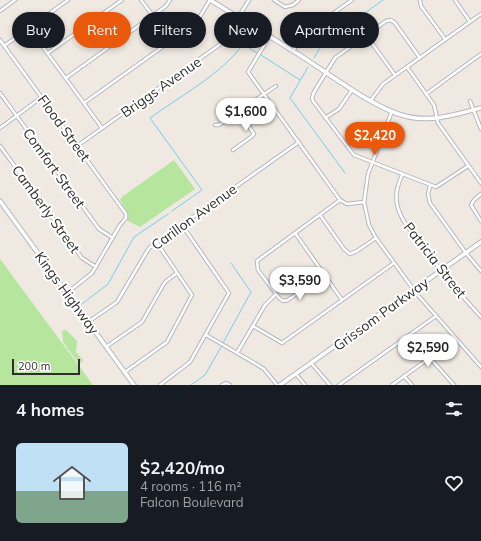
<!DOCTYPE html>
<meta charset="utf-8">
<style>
body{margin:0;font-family:Mulish,sans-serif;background:#20242c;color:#f1f3f6;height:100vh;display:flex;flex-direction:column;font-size:15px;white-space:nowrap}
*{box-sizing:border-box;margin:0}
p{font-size:13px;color:#9ea1a6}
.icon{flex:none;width:22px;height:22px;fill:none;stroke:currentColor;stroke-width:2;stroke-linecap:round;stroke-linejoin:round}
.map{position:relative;height:385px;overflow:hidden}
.panel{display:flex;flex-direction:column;background:#171b24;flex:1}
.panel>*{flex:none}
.hud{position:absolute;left:12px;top:12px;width:457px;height:36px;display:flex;gap:8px}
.scale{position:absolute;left:12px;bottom:10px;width:68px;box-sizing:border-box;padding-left:4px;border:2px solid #2e2e2e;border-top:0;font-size:11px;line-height:14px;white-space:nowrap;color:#2e2e2e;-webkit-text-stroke:3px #fff;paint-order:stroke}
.price{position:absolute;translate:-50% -34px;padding:0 9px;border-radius:14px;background:#fff;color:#222;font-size:13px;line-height:26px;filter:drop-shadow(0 1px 2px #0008)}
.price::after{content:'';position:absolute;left:50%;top:24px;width:12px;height:9px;margin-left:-6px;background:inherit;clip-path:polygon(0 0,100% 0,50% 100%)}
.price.active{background:#ea580c;color:#fff}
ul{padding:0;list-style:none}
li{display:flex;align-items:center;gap:12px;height:100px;padding:0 16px}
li+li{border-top:1px solid #363941}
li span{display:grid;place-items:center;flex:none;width:112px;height:80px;border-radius:6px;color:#555}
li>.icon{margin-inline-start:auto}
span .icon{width:48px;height:48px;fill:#fffc;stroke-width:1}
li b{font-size:17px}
h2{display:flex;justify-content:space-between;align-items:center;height:48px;padding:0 16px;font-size:17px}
.pill{padding:0 14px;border-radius:18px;background:#171b24;box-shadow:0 2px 6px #0003;font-size:14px;line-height:36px}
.pill.active{background:#ea580c;color:#fff}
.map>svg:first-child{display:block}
.green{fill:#b6e59e}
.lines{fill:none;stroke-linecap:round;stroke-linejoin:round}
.stream{stroke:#75cff0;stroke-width:1}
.street-casing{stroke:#b4b7c1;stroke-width:4.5}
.secondary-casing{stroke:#b4b7c1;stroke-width:5.5}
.street{stroke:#fff;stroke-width:2.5}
.secondary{stroke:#fff;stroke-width:3.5}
.labels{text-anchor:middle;stroke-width:4;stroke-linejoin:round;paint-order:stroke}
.street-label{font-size:14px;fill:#2e2e2e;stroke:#fff}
</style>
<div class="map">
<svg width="481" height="385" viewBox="0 0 481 385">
<rect width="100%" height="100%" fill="#efe9e1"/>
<!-- green -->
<g class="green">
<polygon points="174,160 195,189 140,227 128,221 128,214 120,200 123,196"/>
<polygon points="0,259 93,385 0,385"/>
<polygon points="66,330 77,341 76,352 83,360 82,362 79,364 63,342 62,331"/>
</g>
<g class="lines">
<!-- stream -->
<g class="stream">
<polyline points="261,55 300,80"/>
<polyline points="314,58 323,43 383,0"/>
<polyline points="308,67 290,98 345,173"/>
<path d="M 172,211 L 202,190 L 150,118 C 179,97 223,73 243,44 L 257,53"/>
<polyline points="82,304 108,284 134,237 168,214"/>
<polyline points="223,343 251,292 231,263"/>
<polyline points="191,385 205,375 221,347"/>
</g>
<defs>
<g id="street">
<polyline points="141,0 153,16"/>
<polyline points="274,0 285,7 293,5 299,0"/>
<polyline points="420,0 421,6 445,39"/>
<polyline points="455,0 470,22"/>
<polyline points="0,11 15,0"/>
<polyline points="29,28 102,128"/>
<polyline points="366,35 395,75"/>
<polyline points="269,37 248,72 340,200 347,204 364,202"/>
<polyline points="0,40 126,214 126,218 120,225 92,273 67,293"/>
<polyline points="4,46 68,0"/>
<polyline points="293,51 303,35 352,0"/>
<polyline points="48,53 122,0"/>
<polyline points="420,58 395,23 391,20 386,21 335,58 314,92 312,98 313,101 354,155 436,187 468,166"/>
<polyline points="407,67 434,105 438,123 481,183"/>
<polyline points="66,78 166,6 170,0"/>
<polyline points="0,93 99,229 113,238"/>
<polyline points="426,94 481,54"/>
<polyline points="371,100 383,84 481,14"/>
<polyline points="470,101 481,129"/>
<polyline points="84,103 196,23 210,0"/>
<polyline points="392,111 368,174 364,202 369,225 376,238 416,293 481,367"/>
<polyline points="325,118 339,109 352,90"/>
<polyline points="215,125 219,125 276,86"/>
<polyline points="0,128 42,97"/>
<polyline points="0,146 82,258 96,267"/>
<polyline points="77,146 222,43 249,0"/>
<polyline points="233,150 251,137 254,134 239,111"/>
<path d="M 402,175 C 398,185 395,193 397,204 C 400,219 410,230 419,241 C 438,268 459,293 481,317"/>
<polyline points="430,186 428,194 430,203 466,253 481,271"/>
<polyline points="481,194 474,200 471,205 481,221"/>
<polyline points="320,215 344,249 350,254 357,251 376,238"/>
<polyline points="295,233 342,300"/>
<polyline points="324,274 288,300 283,301 279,298 258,270 257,261 340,200"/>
<polyline points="88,322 117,302 149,248 299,142"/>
<polyline points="253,326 282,343 394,263"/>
<polyline points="206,335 256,364 264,369 277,385"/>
<polyline points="106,347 142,322 165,282 177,273"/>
<polyline points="237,353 265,305 276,294"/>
<polyline points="430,358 454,385"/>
<polyline points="311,363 330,385"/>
<polyline points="125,372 167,342 192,295 157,243"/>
<polyline points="296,374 305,385"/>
<polyline points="404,376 412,385"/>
<polyline points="160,385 190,362 229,293 182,225"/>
<polyline points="222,385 226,383 230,385"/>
<polyline points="339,385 436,316"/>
<polyline points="392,385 456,339"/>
</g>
<g id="secondary">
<path d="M 210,0 C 238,17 266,34 293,51 C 325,70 374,110 409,117 C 434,122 457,114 481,108"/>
<polyline points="0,201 134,385"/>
<polyline points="280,385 481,242"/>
</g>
</defs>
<!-- street casing -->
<use href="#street" class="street-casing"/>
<!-- secondary casing -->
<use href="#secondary" class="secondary-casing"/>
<!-- street -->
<use href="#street" class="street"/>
<!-- secondary -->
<use href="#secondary" class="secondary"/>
</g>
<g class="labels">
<!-- street labels -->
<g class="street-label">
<text transform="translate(161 87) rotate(-35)" y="5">Briggs Avenue</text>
<text transform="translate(64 128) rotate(54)" y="5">Flood Street</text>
<text transform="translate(54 168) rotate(54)" y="5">Comfort Street</text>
<text transform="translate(46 209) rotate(54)" y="5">Camberly Street</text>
<text transform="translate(194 217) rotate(-36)" y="5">Carillon Avenue</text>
<text transform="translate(435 260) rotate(52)" y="5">Patricia Street</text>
<text transform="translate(67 293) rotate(54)" y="5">Kings Highway</text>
<text transform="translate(381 314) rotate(-36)" y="5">Grissom Parkway</text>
</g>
</g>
</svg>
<div class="scale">200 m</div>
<b class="price" style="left:246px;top:132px">$1,600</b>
<b class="price active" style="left:375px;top:156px">$2,420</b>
<b class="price" style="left:300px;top:301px">$3,590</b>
<b class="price" style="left:428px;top:368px">$2,590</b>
<div class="hud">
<a class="pill">Buy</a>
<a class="pill active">Rent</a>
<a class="pill">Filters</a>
<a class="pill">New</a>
<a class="pill">Apartment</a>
</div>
</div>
<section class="panel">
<h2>4 homes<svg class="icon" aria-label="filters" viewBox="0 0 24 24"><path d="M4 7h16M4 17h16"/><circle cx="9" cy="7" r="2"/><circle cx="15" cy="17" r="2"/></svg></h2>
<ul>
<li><span style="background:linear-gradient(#bfe0f5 60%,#7fa58c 0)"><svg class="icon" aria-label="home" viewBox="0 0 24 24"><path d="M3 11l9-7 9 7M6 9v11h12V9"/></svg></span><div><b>$2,420/mo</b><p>4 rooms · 116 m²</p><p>Falcon Boulevard</p></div><svg class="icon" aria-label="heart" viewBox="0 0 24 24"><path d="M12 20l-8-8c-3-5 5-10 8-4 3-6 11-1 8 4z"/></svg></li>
</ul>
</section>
